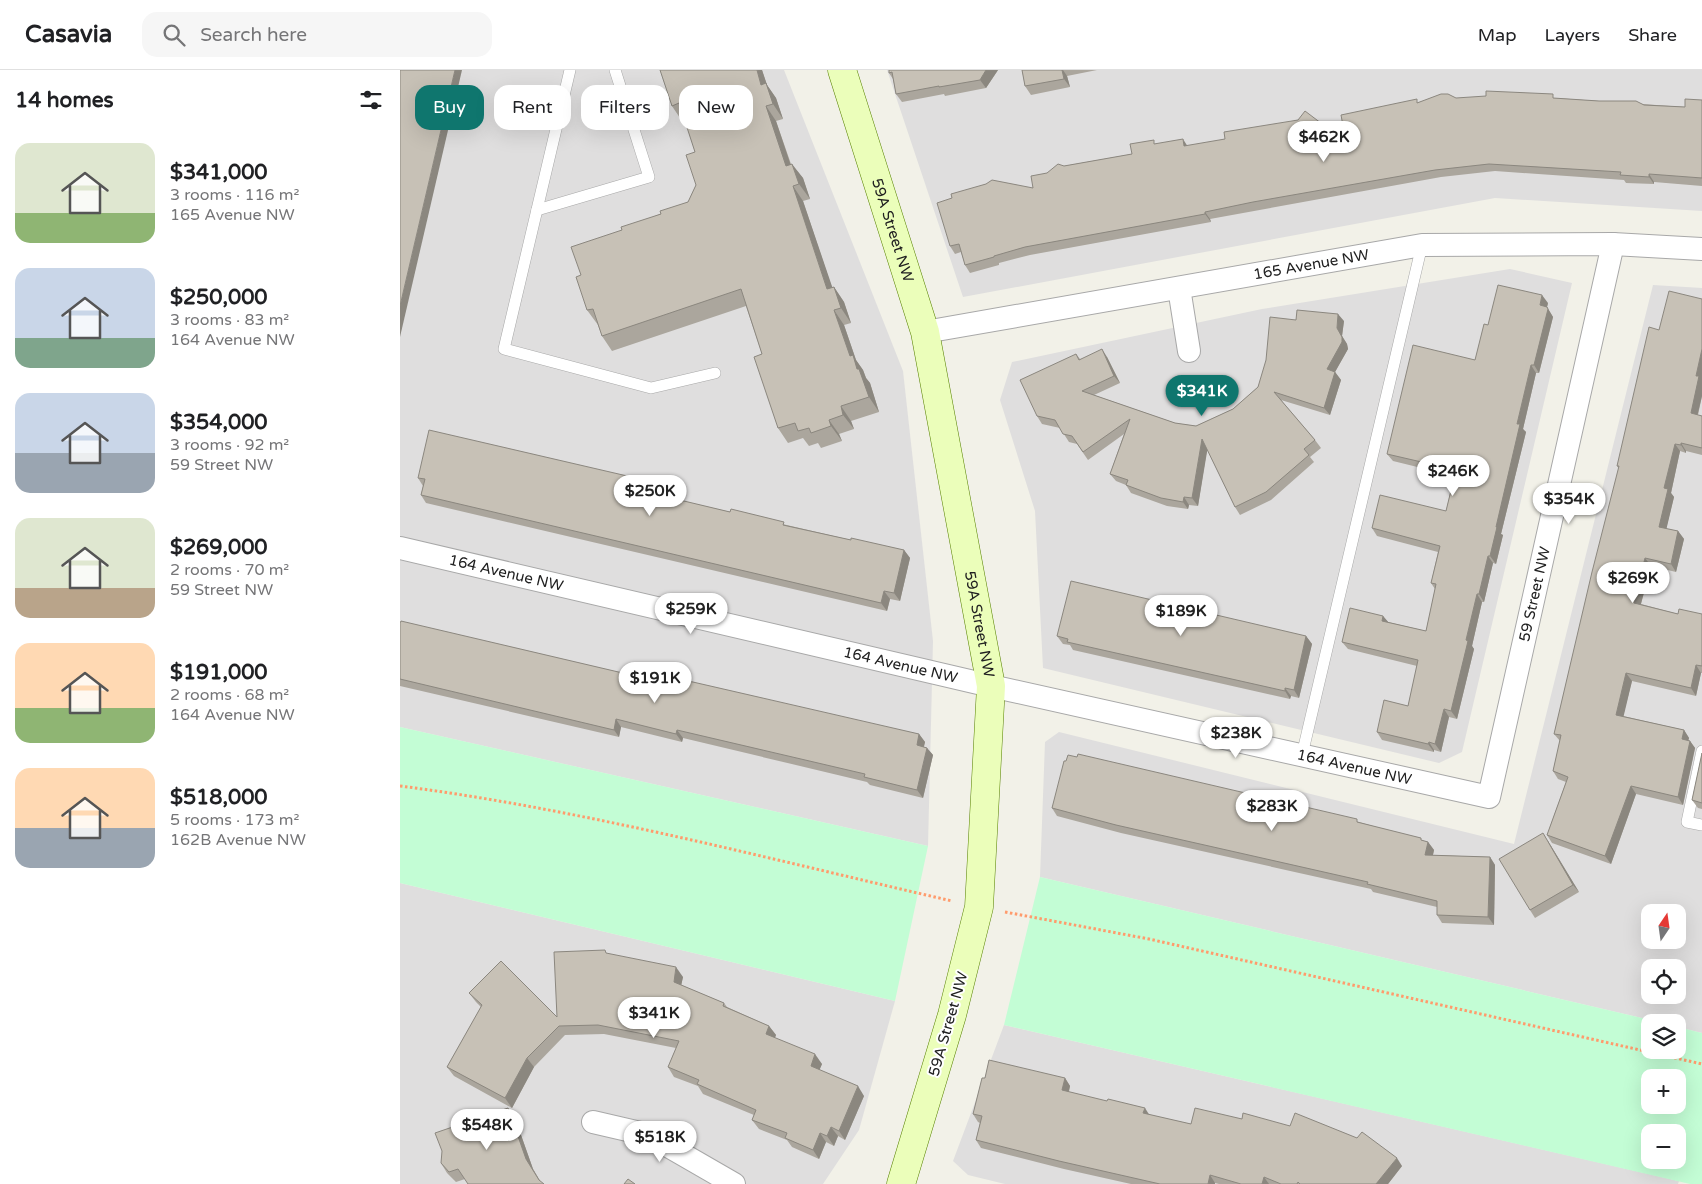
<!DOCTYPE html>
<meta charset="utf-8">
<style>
body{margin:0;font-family:"Varela Round",sans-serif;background:#f6f6f6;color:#202124;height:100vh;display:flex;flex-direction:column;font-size:19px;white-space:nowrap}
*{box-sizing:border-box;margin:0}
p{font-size:16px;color:#757577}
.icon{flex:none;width:28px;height:28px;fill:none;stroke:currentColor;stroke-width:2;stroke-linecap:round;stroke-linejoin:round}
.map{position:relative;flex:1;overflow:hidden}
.sheet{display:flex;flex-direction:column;background:#fff;width:400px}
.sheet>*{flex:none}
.top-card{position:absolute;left:15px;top:15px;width:475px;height:45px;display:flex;gap:10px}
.needle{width:32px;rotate:13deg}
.tools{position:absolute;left:1241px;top:834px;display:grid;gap:10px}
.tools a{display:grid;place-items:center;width:45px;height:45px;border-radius:10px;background:#fff;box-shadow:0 5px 20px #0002;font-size:25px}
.price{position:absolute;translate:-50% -42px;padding:0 11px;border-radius:18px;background:#fff;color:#222;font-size:16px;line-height:32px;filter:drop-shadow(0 1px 2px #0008)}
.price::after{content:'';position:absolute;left:50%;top:30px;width:15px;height:11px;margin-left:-8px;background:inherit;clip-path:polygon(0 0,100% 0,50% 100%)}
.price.selected{background:#0f766e;color:#fff}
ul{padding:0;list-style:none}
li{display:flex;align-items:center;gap:15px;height:125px;padding:0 15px}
li span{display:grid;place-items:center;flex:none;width:140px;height:100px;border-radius:15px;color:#555}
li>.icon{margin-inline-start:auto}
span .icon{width:60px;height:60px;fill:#fffc;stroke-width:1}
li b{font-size:21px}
h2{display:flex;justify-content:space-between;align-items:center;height:60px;padding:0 15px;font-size:21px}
.tag{padding:0 18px;border-radius:15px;background:#fff;box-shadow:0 5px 20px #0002;font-size:18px;line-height:45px}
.tag.selected{background:#0f766e;color:#fff}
header{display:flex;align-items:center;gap:30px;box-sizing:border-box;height:70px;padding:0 25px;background:#fff;border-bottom:1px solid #e0e0e0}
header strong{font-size:24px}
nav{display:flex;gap:28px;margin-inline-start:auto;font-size:18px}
.search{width:350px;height:45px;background:#f6f6f6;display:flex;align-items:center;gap:12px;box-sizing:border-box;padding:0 18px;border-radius:15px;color:#757577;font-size:19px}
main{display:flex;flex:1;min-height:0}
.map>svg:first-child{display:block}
.residential{fill:#dfdede;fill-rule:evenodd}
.park{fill:#c3fdd5;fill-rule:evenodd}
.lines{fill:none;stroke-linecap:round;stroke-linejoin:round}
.lane-casing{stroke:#a8a8a8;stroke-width:12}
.street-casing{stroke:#a8a8a8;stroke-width:24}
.secondary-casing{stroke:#578100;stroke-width:29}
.path{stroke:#ff9b6c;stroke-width:3;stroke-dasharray:2.5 2.5;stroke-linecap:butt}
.lane{stroke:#fff;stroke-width:11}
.street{stroke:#fff;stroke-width:22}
.secondary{stroke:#ebfeba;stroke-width:28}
.wall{fill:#aba69d}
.shaded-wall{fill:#8b877f}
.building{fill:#c7c1b6;stroke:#8b877f}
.labels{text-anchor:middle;stroke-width:4;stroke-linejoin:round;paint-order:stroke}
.street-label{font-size:15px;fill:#212121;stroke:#fff}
</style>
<header>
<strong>Casavia</strong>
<div class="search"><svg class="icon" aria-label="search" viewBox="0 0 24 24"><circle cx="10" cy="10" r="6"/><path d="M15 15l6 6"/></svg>Search here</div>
<nav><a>Map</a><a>Layers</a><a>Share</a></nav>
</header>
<main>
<section class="sheet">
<h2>14 homes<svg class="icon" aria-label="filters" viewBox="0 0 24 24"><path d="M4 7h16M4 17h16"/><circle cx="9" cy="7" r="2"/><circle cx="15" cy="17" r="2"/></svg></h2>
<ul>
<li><span style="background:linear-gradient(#dfe7d0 70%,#8fb573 0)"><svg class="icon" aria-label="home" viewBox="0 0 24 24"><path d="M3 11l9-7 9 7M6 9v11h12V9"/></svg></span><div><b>$341,000</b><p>3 rooms · 116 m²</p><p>165 Avenue NW</p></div></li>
<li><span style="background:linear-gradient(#c9d6e8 70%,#7fa58c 0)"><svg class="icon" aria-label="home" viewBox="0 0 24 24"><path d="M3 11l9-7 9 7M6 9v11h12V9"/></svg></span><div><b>$250,000</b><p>3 rooms · 83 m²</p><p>164 Avenue NW</p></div></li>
<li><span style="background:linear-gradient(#c9d6e8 60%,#9aa5b1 0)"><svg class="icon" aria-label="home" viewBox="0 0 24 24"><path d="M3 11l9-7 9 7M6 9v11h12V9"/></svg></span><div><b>$354,000</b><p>3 rooms · 92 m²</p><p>59 Street NW</p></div></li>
<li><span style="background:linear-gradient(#dfe7d0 70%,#b9a48a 0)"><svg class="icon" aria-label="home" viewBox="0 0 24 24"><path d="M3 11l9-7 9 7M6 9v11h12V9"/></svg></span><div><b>$269,000</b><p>2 rooms · 70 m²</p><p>59 Street NW</p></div></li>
<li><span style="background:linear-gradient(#ffd9b3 65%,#8fb573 0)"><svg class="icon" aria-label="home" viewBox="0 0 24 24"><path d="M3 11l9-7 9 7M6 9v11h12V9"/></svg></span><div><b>$191,000</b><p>2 rooms · 68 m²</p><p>164 Avenue NW</p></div></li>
<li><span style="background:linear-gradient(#ffd9b3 60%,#9aa5b1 0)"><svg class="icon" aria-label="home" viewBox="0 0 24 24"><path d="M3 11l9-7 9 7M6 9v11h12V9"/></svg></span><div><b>$518,000</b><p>5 rooms · 173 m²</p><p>162B Avenue NW</p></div></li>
</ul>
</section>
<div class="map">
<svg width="1302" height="1114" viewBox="0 0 1302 1114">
<rect width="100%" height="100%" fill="#f2f1e8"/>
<!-- residential -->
<g class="residential">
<polygon points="0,0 384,0 503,301 533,571 528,776 0,657"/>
<polygon points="487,0 1302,0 1302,141 1095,128 563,227"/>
<polygon points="1110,199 1172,213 1062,682 1039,693 643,598 635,441 600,330 612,292 862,239"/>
<path d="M 1253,215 L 1302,218 L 1302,963 L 1278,957 L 1278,952 L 1259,952 L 640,807 L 645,672 L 659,662 L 1114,774 ZM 1250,842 L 1278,842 L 1278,870 L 1250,870 ZM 1250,898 L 1278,898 L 1278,925 L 1250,925 Z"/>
<polygon points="0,813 495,931 459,1060 423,1114 0,1114"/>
<polygon points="604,955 1279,1111 1278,1114 605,1114 568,1105 553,1091"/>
</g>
<!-- park -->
<g class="park">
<polygon points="0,657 528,776 495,931 0,813"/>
<path d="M 640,807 L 1259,952 L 1250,952 L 1250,980 L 1278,980 L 1278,957 L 1302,963 L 1302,1114 L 1290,1114 L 604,955 ZM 1250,1008 L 1278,1008 L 1278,1035 L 1250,1035 ZM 1250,1062 L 1278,1062 L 1278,1090 L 1250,1090 Z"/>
</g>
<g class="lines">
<defs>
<g id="lane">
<polyline points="170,0 104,279 251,318 315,303"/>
<polyline points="137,140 249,107 215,0"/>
<polyline points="1302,681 1287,752 1302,755"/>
<polyline points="902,685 1022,175"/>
</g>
<g id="street">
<polyline points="779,218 789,281"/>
<path id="s1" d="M 525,262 L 1022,175 L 1213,174 L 1302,179"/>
<path id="s2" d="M 0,478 L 591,616 L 1089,727 L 1213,174"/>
<polyline points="193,1052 249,1065 334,1114"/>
</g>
<g id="secondary">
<path id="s3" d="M 442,0 L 525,262 L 591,616 L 579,837 L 552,945 L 501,1114"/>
</g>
</defs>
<!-- lane casing -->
<use href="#lane" class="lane-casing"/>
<!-- street casing -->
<use href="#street" class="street-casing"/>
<!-- secondary casing -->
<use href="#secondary" class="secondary-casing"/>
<!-- path -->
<g class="path">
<path d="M 0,716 C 186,740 369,789 552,831"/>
<polyline points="605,842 749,869 1302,994"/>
</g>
<!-- lane -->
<use href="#lane" class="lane"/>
<!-- street -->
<use href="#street" class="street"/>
<!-- secondary -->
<use href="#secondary" class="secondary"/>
</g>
<!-- wall -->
<g class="wall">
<polygon points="260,0 362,0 367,15 376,28 383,49 376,51 391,94 403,108 410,129 403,131 432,218 434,217 444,232 451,253 444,255 456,290 463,300 466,308 470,313 479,342 451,351 454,359 439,364 442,371 421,378 418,373 409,376 403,368 388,373 378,358 362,284 346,236 212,281 202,266 198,255 187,240 181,205 222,160 288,132 296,115 295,82 285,50 282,51 272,36"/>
<polygon points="489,0 598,0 586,18 545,26 544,24 502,32 496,24 493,9 489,3"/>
<polygon points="622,0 697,0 667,6 670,17 631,25 625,16"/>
<polygon points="1056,28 1156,28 1285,37 1302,30 1302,116 1254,112 1254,114 1226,113 1224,110 1095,101 1041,107 810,149 811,152 630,185 599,193 599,195 570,203 565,195 561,182 555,184 550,176 633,118 647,103 664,96 732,84 756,74 787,76 946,72 1019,32"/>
<polygon points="1302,229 1302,326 1298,345 1302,346 1302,385 1286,381 1286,383 1280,381 1271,423 1274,427 1266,459 1278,461 1284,469 1276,502 1251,496 1241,534 1278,544 1302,544 1302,603 1301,603 1296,626 1232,611 1223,646 1284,660 1289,668 1288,670 1290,671 1295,678 1283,735 1236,724 1211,794 1152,773 1147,765 1166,712 1158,709 1153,701 1160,671 1154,664 1219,399 1217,396 1259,260"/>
<polygon points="1148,233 1147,237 1153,247 1139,303 1136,303 1123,359 1126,362 1101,464 1103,465 1096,494 1093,493 1084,532 1082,532 1072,576 1074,579 1057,649 1049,647 1041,682 1034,680 1034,682 982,670 977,662 1008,636 1017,596 948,579 942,572 983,546 988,552 1026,561 1035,519 1031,513 1038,482 977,466 972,458 1046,441 1054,406 993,391 987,384 1075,290"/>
<polygon points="896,250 944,251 942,266 947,274 948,279 935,302 941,310 930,345 881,330 915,370 921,378 910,387 914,392 871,430 840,445 835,437 807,379 798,436 789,435 788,439 767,436 731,423 726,415 716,411 710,404 724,364 688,390 677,374 669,372 660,358 642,354 637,346 676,284 680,289 707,287 720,313 694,325 775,353 796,356 833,339 858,317"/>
<polygon points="18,408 266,415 271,422 270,428 451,470 504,480 510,488 500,531 490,529 487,541 26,433 21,425 23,416"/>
<polygon points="0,552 244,608 519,664 525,672 524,677 527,678 533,685 523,728 470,715 467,712 283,668 282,672 221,657 219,667 0,616"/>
<polygon points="657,566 906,566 912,574 899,628 891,626 890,629 673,580 670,575 663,574"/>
<polygon points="1302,683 1302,739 1298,738 1292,730"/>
<polygon points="677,687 959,752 1028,772 1034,780 1033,785 1090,787 1095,795 1094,855 1042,853 1037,845 1037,837 973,822 971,819 721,763 657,746 652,738 666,691"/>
<polygon points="1148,771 1179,822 1135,848 1130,840"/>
<polygon points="208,884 283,907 281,915 324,933 327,937 369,956 376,965 375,968 422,994 419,1000 464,1026 445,1070 438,1066 434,1076 426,1072 419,1089 392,1077 387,1070 359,1059 352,1050 354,1045 303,1024 298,1016 274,1007 268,997 276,978 204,964 165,965 134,997 112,1038 54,1006 47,997 81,937 76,932 69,923 157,947"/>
<polygon points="585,1008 665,1008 670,1016 669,1022 750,1045 791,1054 1002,1096 988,1114 819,1114 815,1113 815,1114 731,1114 664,1099 581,1078 576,1070 580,1053 578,1052 573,1044"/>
<polygon points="115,1048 133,1099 140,1111 65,1109 56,1112 47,1103 41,1093"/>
</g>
<!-- shaded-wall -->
<g class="shaded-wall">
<polygon points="55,0 62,0 0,267 0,236"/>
<polygon points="357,0 362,0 367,15 376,28 383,49 373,34 361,15"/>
<polygon points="586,0 598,0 586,18 580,10"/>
<polygon points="662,0 663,0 667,6 670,17 664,9"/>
<polygon points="366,36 376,51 396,111 386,96"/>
<polygon points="783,69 788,77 784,76"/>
<polygon points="392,94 403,108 410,129 399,114"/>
<polygon points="1249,104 1254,112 1254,114 1249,107"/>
<polygon points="393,116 403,131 438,234 427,219"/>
<polygon points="805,142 810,149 811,152 805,144"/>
<polygon points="434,217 444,232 451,253 441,238"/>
<polygon points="1142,225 1148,233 1147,237 1153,247 1139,303 1134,295 1140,235"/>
<polygon points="434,240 444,255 456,290 463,300 466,308 470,313 479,342 469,327 450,286"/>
<polygon points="938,244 944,251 942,266 947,274 948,279 935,302 941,310 930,345 924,338 927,299 937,258"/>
<polygon points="702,279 707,287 720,313 714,306"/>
<polygon points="1302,279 1302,326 1296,351 1291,343 1296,306"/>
<polygon points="1131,295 1136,303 1123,359 1126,362 1101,464 1103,465 1096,494 1090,486 1117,354"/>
<polygon points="441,336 451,351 454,359 443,345"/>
<polygon points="429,350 439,364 442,371 431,356"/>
<polygon points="802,369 808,376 798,436 792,428"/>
<polygon points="1281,373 1286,381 1286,383 1281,375"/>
<polygon points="1275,374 1280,381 1271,423 1274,427 1265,465 1259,457 1264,418"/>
<polygon points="266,415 271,422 269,434 263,426"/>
<polygon points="784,427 789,435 788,439 783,432"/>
<polygon points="1278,461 1284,469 1276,502 1271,494"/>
<polygon points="504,480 510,488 500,531 494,523"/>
<polygon points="1088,486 1093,493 1084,532 1079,524"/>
<polygon points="1245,488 1251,496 1239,541 1234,533"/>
<polygon points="484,521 490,529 487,541 481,533"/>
<polygon points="1077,524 1082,532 1072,576 1074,579 1057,649 1051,641 1066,570"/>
<polygon points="983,546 989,553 982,551"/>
<polygon points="906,566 912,574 899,628 894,620"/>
<polygon points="1296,595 1301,603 1296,626 1291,618"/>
<polygon points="1226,603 1232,611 1222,653 1216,645"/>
<polygon points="885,618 891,626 890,629 885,621"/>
<polygon points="1044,639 1049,647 1041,682 1035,674"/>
<polygon points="216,649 221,657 219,667 214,660"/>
<polygon points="277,660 283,668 282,672 276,664"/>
<polygon points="1284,660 1289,668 1287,676 1282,669"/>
<polygon points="519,664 525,672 522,683 517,675"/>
<polygon points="1290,671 1295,678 1283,735 1278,727"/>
<polygon points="1029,672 1034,680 1034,682 1028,674"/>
<polygon points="527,678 533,685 523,728 517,720"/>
<polygon points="1231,716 1236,724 1211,794 1205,786"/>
<polygon points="1143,763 1148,771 1179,822 1173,815"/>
<polygon points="1028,772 1034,780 1031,793 1025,785"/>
<polygon points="1090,787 1095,795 1094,855 1088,847"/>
<polygon points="276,897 283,907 280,921 274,912"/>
<polygon points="369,956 376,965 372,974 366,964"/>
<polygon points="415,984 422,994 417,1006 411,996"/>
<polygon points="127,988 134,997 112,1038 105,1028"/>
<polygon points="665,1008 670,1016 667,1028 662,1020"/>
<polygon points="458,1016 464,1026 445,1070 439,1061"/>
<polygon points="108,1038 115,1048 133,1099 142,1114 126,1089"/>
<polygon points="745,1038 750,1046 743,1043"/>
<polygon points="431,1057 438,1066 434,1076 427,1066"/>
<polygon points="420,1063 426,1072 419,1089 413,1080"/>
<polygon points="997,1088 1002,1096 988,1114 976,1114"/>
<polygon points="810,1105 815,1113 815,1114 808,1114"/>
<polygon points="864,1107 869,1114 862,1114"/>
</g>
<!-- building -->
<g class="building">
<polygon points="0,0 55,0 0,236"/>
<polygon points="260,0 357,0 361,15 366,13 373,34 366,36 386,96 392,94 399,114 393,116 427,219 434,217 441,238 434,240 450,286 453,285 457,299 459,299 469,327 441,336 443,345 429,350 431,356 411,363 409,358 398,361 395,353 378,358 354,287 362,284 341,219 202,266 193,239 187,240 176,207 181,205 171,177 222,160 221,157 261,144 260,141 288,132 296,115 286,85 295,82 279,33 272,36"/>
<polygon points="489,0 586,0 580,10 539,17 539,16 496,24 492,2 489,3"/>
<polygon points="622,0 662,0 664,9 625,16"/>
<polygon points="1086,21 1153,24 1153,28 1199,31 1236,31 1244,35 1285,37 1285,29 1302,30 1302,108 1249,104 1249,107 1220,105 1221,102 1089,94 1035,100 853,132 805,142 805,144 625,177 594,186 594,187 565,195 559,174 550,176 537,133 552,128 551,124 586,114 592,110 633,118 631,106 647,103 658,94 664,96 732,84 730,74 754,70 754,74 783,69 784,76 825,69 824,62 898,50 905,41 946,72 941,45 1017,29 1017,33 1041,24 1048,24 1056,28 1086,26"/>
<polygon points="1098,215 1142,225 1140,235 1147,237 1148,239 1134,295 1131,295 1117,354 1120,354 1096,457 1097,457 1090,486 1088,486 1079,524 1077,524 1066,570 1068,571 1051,641 1044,639 1035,674 1029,672 1028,674 977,662 984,630 1008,636 1018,590 942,572 950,538 983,546 982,551 1026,561 1036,514 1031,513 1040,476 972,458 980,425 1046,441 1056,400 987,384 1013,275 1075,290 1084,254 1088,255"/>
<polygon points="1269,221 1302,229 1302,279 1296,306 1299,306 1291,343 1302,346 1302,378 1281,373 1281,375 1275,374 1264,418 1268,419 1259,457 1278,461 1271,494 1245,488 1234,533 1278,544 1279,539 1302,544 1302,596 1296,595 1291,618 1226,603 1216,645 1284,660 1282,669 1290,671 1278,727 1231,716 1205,786 1147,765 1168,707 1153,701 1161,665 1154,664 1192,502 1219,396 1217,396 1249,257 1259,260"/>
<polygon points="897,240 938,244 937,258 942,267 942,272 927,299 935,302 924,338 874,322 915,370 904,379 909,385 866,422 835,437 802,369 792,428 784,427 783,432 761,428 726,415 728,410 710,404 730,349 683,382 672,366 663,364 655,350 637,346 620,310 676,284 679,290 702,279 714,306 682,321 775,353 796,356 833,339 858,317 866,290 870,247 896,250"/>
<polygon points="29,360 266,415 263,426 330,442 331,439 384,452 383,455 451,470 451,468 504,480 494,523 484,521 481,533 21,425 25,409 18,408"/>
<polygon points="671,511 906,566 894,620 885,618 885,621 667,572 668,569 657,566"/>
<polygon points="1,551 244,608 245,601 519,664 517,675 527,678 517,720 464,707 465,704 277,660 276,664 216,649 214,660 0,609 0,552 1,552"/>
<polygon points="1302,683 1302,733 1292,730"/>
<polygon points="678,684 957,749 957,752 1021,768 1021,770 1028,772 1025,785 1090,787 1088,847 1037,845 1037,831 967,814 968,812 716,755 652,738 664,691 666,691 668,685 677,687"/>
<polygon points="1143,763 1173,815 1130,840 1099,789"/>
<polygon points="205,880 206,883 276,897 274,912 324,933 323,936 369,956 366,964 415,984 411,996 458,1016 439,1061 431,1057 427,1066 420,1063 413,1080 385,1068 387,1063 352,1050 356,1040 297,1014 299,1010 268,997 279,971 198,955 159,956 127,988 105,1028 47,997 82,935 69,923 101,891 157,947 154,882"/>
<polygon points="589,990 665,1008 662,1020 707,1031 708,1029 745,1038 743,1043 791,1054 795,1038 842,1049 843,1043 890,1056 895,1043 957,1068 962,1062 997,1088 976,1114 900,1114 898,1112 897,1114 881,1114 864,1107 862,1114 841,1114 810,1105 808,1114 760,1114 659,1091 576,1070 582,1046 573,1044 582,1008 585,1008"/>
<polygon points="108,1038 126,1089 139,1110 144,1114 68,1114 58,1099 49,1102 41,1093 42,1081 35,1063"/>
<polygon points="228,1109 235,1114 224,1114"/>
</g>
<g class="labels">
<!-- street labels -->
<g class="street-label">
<text dy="5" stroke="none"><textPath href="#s3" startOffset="168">59A Street NW</textPath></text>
<text dy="5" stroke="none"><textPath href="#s1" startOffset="392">165 Avenue NW</textPath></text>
<text dy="5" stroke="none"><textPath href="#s2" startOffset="109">164 Avenue NW</textPath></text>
<text dy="5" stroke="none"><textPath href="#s2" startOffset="1325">59 Street NW</textPath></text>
<text dy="5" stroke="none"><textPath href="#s3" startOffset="572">59A Street NW</textPath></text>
<text dy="5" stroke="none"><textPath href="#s2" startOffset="514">164 Avenue NW</textPath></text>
<text dy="5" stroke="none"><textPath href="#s2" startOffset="979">164 Avenue NW</textPath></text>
<text transform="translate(548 954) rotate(-74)" y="5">59A Street NW</text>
</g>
</g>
</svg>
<div class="tools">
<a><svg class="needle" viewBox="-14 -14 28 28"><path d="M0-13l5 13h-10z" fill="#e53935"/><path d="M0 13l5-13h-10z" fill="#757577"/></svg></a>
<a><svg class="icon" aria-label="locate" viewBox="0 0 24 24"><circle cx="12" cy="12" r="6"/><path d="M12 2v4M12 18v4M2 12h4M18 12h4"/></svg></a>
<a><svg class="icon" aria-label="layers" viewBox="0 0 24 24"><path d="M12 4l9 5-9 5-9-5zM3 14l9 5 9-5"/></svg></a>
<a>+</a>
<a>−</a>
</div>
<b class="price" style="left:924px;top:93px">$462K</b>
<b class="price selected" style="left:802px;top:347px">$341K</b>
<b class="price" style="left:1053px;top:427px">$246K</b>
<b class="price" style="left:250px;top:447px">$250K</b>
<b class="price" style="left:1169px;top:455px">$354K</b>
<b class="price" style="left:1233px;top:534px">$269K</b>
<b class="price" style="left:291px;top:565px">$259K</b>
<b class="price" style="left:781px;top:567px">$189K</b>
<b class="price" style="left:255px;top:634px">$191K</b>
<b class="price" style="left:836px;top:689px">$238K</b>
<b class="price" style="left:872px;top:762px">$283K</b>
<b class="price" style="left:254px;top:969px">$341K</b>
<b class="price" style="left:87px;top:1081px">$548K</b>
<b class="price" style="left:260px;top:1093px">$518K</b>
<div class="top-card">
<a class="tag selected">Buy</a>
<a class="tag">Rent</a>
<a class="tag">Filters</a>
<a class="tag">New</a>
</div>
</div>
</main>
